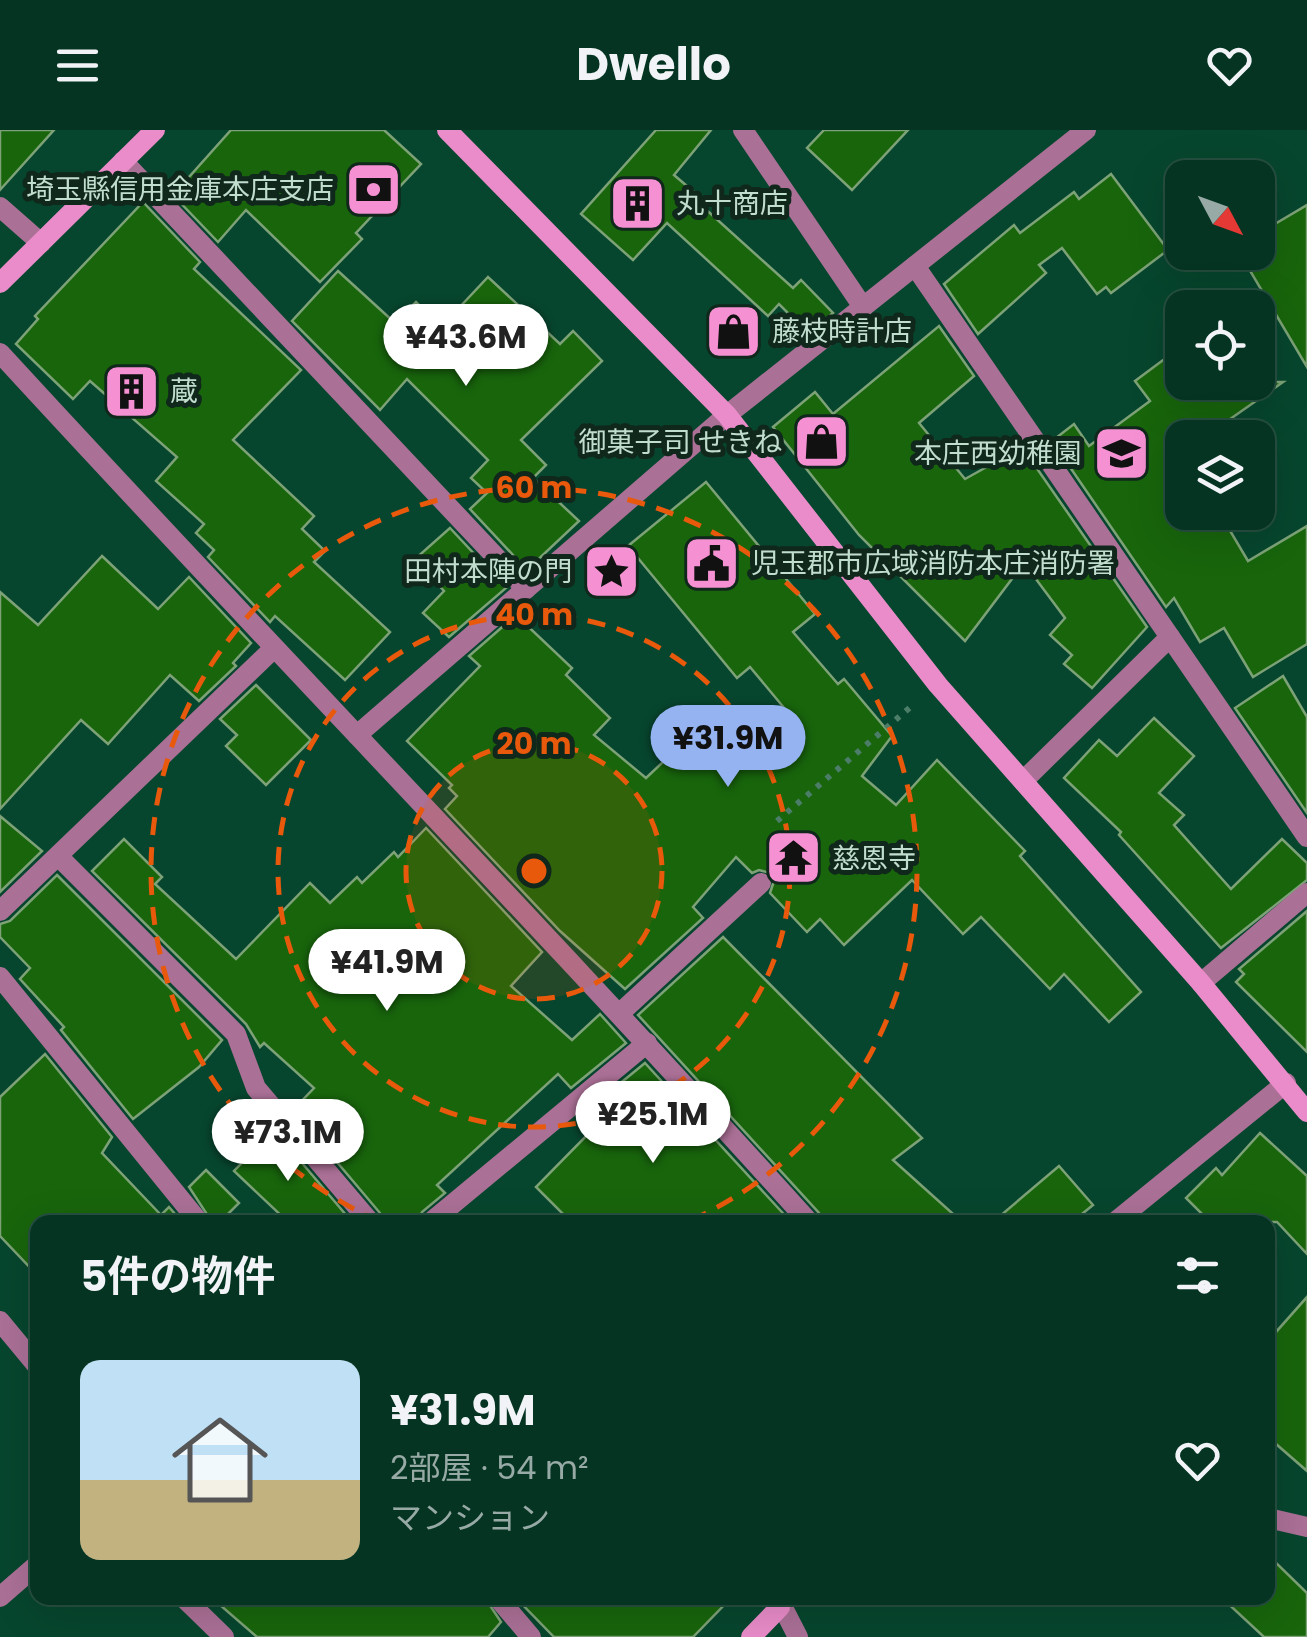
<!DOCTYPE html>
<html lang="ja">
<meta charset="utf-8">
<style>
body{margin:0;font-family:Poppins,"Noto Sans JP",sans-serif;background:#0e3c2a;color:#f1f3f6;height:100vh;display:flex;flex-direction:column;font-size:38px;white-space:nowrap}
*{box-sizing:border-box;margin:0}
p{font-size:32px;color:#97aaa5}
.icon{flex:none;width:55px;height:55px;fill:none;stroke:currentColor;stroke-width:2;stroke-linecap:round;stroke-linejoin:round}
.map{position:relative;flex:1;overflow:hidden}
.drawer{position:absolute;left:30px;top:1085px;width:1245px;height:390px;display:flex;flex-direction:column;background:#053422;border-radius:20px;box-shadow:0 10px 40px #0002,0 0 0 2px #264f40}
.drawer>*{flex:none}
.needle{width:65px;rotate:131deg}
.fabs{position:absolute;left:1165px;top:30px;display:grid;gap:20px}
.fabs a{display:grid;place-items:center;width:110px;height:110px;border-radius:20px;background:#053422;box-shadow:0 10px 40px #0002,0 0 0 2px #264f40;font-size:50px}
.price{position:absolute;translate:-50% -85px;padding:0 22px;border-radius:35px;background:#fff;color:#222;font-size:32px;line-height:65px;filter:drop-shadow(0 2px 5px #0008)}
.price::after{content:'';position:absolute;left:50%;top:60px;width:30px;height:22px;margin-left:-15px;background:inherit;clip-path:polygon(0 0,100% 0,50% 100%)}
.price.active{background:#95b2f1;color:#111}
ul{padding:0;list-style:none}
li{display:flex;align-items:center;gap:30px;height:250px;padding:0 50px}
li span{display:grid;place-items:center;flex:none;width:280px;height:200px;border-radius:20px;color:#555}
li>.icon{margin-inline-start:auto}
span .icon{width:120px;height:120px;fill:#fffc;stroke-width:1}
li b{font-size:42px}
h2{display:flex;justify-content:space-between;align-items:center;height:120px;padding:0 50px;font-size:42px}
header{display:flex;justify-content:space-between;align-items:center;height:130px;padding:0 50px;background:#053422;font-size:45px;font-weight:700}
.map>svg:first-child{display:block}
.building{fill:#18650c;stroke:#7da277;stroke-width:2.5}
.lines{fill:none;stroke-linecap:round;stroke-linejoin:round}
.path{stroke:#4b7d68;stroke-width:6;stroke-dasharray:5 8;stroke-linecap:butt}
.lane{stroke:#ab7096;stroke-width:20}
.street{stroke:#ab7096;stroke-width:20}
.secondary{stroke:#e98cc9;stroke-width:20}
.ring{fill:none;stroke:#e8590c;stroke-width:5;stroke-dasharray:18 12}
.labels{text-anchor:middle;stroke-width:10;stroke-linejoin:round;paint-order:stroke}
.poi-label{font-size:28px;fill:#c1ddcd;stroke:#10271c;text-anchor:start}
.centre{fill:#e8590c;stroke:#10271c;stroke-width:5}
.ring-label{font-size:30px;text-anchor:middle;font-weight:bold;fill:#e8590c;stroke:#10271c;stroke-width:10;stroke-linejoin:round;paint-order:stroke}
</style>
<header><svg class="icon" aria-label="menu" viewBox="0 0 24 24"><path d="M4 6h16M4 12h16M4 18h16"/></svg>Dwello<svg class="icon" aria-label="heart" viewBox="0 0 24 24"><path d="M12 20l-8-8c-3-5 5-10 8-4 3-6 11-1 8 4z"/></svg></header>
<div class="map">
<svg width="1307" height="1507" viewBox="0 0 1307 1507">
<rect width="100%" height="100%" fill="#07462e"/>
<!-- building -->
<g class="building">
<polygon points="0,0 54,0 0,60"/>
<polygon points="231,0 384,0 421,34 356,103 362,109 320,152 246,80 218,112 173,65"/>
<polygon points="656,0 711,0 674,45 694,62 691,66 793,158 801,150 833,183 808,203 779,174 768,186 667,93 633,130 581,84"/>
<polygon points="824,0 908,0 852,60 807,18"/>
<polygon points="1111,44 1168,120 1111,163 1106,157 1097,164 1062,118 1039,135 1046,143 978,204 944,154 1014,95 1020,103 1074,62 1079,69"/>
<polygon points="143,72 200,132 194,139 301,240 233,310 314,386 302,399 325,421 314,432 390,502 345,550 275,486 270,492 208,427 214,420 196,403 204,394 156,351 177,327 90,251 73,269 16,214 38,189 35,186"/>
<polygon points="1307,75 1307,237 1239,122 1258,122 1258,104"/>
<polygon points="338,141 395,193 416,172 441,197 488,147 560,214 573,201 602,231 521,310 546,335 533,348 579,391 527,440 470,379 487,363 471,348 488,330 407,249 380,280 292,191"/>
<polygon points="939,196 974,246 919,293 965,349 1019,319 1025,330 1029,327 1147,497 1092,558 1064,534 1072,525 1050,505 1065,488 1024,433 965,511 859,405 773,297 815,262 833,284"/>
<polygon points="1182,216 1182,252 1283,252 1203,308 1182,308 1182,382 1219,382 1248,431 1307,396 1307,514 1253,547 1224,498 1200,512 1174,468 1166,477 1052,311 1074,294 1089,316 1150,271 1135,251"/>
<polygon points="706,352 815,484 793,502 838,554 844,549 892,606 862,646 896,675 937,630 1025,721 1020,726 1141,862 1109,892 1064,844 1050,859 981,787 963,804 912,750 844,815 820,789 807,802 770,763 774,751 770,743 759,740 752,743 736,727 693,777 703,788 625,859 560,801 445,679 457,666 449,658 452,655 407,611 480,536 469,526 516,485 572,538 566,545 610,588 594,605 646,648 680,616 694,630 704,619 731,645 795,591 750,537 737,548 628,416"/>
<polygon points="450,398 506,458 449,507 423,483 444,461 415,429"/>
<polygon points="102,426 158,479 189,447 251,513 233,533 236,536 199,571 170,545 108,614 81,590 0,679 0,462 38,495"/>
<polygon points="1283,546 1307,587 1307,683 1235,578"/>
<polygon points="256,555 311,610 266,655 226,616 237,605 220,589"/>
<polygon points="1154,588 1194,626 1159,663 1184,685 1174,695 1231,759 1282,709 1307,733 1307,750 1221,818 1119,705 1121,702 1064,648 1099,610 1117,626"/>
<polygon points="0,686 42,721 0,762"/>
<polygon points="426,698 542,822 511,856 572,910 600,884 626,913 571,958 558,944 437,1055 445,1063 422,1082 417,1092 383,1092 380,1083 293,980 314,958 264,913 260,917 246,894 92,741 124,709 162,747 155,754 236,829 310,753 330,773 357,747 362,753 394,722 398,727"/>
<polygon points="57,745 222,910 199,937 133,989 61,900 64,897 20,849 30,838 0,807 0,794 10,791"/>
<polygon points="1307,781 1307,922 1236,852 1244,844 1239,839"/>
<polygon points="723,807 922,1008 893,1030 962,1092 822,1092 819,1083 638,885"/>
<polygon points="45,924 112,1007 102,1023 161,1085 169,1077 182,1092 38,1092 38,1146 0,1106 0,967"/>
<polygon points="645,933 699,992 791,1092 571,1092 536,1057 601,991 590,978"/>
<polygon points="274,1000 352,1092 288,1092 234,1041"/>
<polygon points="1260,1003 1307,1046 1307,1124 1277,1092 1210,1092 1186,1068 1216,1038 1222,1045"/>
<polygon points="1059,1036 1093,1075 1072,1092 993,1092"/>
<polygon points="206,1040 239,1073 220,1092 212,1092 189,1057"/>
<polygon points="1307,1167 1307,1341 1268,1307 1268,1211"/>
<polygon points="1268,1425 1307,1463 1307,1507 1264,1507 1222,1468 1268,1468"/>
<polygon points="212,1468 485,1468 501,1492 488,1507 257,1507"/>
<polygon points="516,1468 731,1468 693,1507 554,1507"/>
</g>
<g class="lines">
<!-- path -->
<polyline class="path" points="777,691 913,575"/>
<!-- lane -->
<g class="lane">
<polyline points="915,136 1170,507"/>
<polyline points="0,847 199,1092"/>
<polyline points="620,883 761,753"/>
</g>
<!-- street -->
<g class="street">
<polyline points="743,0 863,177"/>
<polyline points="123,31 526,459"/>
<polyline points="0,77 41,113"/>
<path d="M 0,223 C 268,515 544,798 809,1092"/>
<polyline points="357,605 727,285 1086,0"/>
<polyline points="1023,651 1170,507 1307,707"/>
<polyline points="58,726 236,904 256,958 370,1092"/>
<polyline points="0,781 272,520"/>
<polyline points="1201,853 1307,763"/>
<polyline points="431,1092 647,913"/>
<polyline points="1115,1092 1286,953"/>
<polyline points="0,1191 38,1237"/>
<polyline points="1268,1388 1307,1397"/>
<polyline points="0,1467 38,1434"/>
<polyline points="184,1468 224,1507"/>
<polyline points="498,1468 531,1507"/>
<polyline points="778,1468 798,1507"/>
</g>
<!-- secondary -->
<g class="secondary">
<polyline points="447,0 727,285 938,555 1201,853 1307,982"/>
<polyline points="0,153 155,0"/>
<polyline points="751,1507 780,1477"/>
</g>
</g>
<!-- distance rings -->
<circle cx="534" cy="741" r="128" fill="#e8590c" fill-opacity=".12"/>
<g class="ring">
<circle cx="534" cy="741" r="128"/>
<circle cx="534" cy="741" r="256"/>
<path d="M381 1092A383 383 0 1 1 687 1092"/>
</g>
<!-- icons -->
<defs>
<symbol id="bank-square" viewBox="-11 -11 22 22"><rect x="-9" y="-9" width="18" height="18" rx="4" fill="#f591d2" stroke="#10271c"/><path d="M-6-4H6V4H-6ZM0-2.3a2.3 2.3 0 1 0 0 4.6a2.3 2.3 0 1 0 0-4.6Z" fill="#111"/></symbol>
<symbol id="building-square" viewBox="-11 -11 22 22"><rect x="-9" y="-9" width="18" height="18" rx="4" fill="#f591d2" stroke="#10271c"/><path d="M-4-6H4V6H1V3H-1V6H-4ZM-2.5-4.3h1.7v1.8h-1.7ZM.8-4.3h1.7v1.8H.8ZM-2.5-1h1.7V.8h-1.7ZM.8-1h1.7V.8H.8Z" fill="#111"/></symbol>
<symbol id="shop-square" viewBox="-11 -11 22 22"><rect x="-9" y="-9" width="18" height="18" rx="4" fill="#f591d2" stroke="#10271c"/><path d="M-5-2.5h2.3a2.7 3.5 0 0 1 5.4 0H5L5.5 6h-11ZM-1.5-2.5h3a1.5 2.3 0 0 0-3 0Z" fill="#111"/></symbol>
<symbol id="school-square" viewBox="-11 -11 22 22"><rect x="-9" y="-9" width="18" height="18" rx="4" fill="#f591d2" stroke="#10271c"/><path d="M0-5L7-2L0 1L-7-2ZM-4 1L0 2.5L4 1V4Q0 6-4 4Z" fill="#111"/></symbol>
<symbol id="civic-square" viewBox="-11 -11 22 22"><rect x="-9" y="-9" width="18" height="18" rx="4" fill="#f591d2" stroke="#10271c"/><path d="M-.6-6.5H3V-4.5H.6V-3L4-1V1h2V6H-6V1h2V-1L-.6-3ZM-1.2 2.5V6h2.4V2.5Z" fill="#111"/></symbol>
<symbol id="sight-square" viewBox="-11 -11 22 22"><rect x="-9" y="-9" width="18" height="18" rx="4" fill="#f591d2" stroke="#10271c"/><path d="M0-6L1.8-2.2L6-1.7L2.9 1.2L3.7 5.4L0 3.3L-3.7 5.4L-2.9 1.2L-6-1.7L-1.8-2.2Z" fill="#111"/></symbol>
<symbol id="temple-square" viewBox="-11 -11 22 22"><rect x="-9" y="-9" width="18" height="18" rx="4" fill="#f591d2" stroke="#10271c"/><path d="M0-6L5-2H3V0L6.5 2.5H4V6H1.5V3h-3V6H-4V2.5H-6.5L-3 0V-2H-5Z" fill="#111"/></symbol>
</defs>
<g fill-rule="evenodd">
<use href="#bank-square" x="342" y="28" width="63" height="63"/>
<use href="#building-square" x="606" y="42" width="63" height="63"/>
<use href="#shop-square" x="702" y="170" width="63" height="63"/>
<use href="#building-square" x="100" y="230" width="63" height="63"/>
<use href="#shop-square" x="790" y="280" width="63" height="63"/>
<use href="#school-square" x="1090" y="292" width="63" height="63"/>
<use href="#civic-square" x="680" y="402" width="63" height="63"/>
<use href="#sight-square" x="580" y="410" width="63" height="63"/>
<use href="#temple-square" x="762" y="696" width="63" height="63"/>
</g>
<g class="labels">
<!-- poi labels -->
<g class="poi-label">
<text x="334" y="69" text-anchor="end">埼玉縣信用金庫本庄支店</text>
<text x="676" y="83">丸十商店</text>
<text x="772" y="211">藤枝時計店</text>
<text x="170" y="271">蔵</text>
<text x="782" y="322" text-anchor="end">御菓子司 せきね</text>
<text x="1082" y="333" text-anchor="end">本庄西幼稚園</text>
<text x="751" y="443">児玉郡市広域消防本庄消防署</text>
<text x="572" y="451" text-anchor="end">田村本陣の門</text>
<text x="832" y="738">慈恩寺</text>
</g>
</g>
<circle cx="534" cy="741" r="15" class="centre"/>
<g class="ring-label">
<text x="534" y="368">60 m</text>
<text x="534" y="495">40 m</text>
<text x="534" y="624">20 m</text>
</g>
</svg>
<div class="fabs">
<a><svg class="needle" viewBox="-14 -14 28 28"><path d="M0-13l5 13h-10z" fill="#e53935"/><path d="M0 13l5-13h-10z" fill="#97aaa5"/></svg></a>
<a><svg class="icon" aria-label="locate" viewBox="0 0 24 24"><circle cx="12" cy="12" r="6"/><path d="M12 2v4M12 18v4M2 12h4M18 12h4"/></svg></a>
<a><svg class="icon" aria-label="layers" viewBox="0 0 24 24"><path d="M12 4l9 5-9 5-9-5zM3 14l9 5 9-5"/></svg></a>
</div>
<b class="price" style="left:466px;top:259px">¥43.6M</b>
<b class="price active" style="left:728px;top:660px">¥31.9M</b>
<b class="price" style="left:387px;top:884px">¥41.9M</b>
<b class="price" style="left:653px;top:1036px">¥25.1M</b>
<b class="price" style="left:288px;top:1054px">¥73.1M</b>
<section class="drawer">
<h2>5件の物件<svg class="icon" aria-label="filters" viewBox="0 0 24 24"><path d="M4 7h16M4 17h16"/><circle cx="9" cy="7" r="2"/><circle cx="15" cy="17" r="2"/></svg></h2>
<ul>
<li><span style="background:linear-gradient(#bfe0f5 60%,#c2b280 0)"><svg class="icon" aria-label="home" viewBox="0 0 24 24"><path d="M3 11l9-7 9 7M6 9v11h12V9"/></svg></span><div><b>¥31.9M</b><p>2部屋 · 54 m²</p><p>マンション</p></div><svg class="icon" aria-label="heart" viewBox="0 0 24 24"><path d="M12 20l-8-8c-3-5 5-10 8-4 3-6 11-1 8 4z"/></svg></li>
</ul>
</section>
</div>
